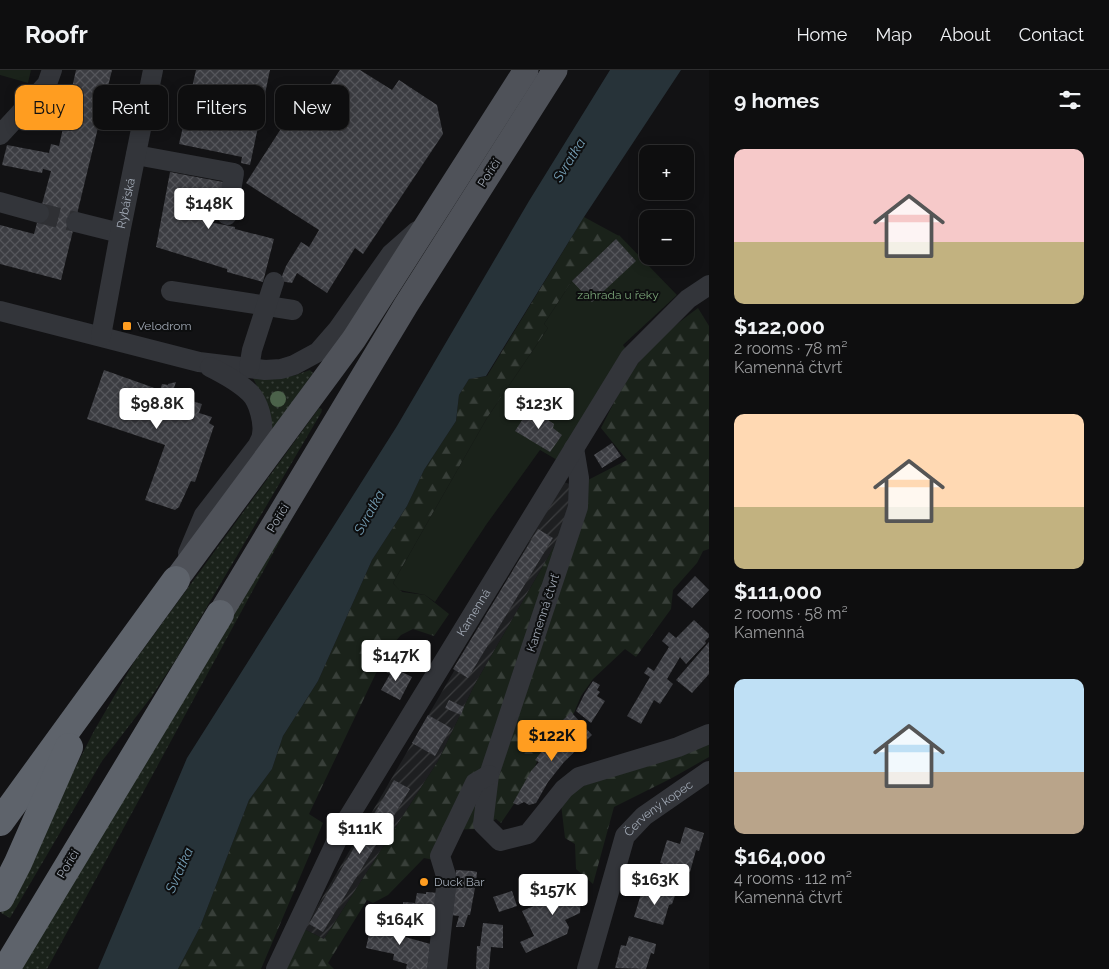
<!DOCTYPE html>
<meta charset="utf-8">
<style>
body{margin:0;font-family:Raleway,sans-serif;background:#1c1c1d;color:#f1f3f6;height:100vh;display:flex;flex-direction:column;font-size:19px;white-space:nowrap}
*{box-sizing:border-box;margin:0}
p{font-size:16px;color:#9b9c9e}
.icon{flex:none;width:28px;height:28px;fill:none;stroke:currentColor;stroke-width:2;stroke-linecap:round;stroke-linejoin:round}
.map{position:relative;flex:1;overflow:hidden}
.details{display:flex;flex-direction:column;background:#0e0e0f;width:400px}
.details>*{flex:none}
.guide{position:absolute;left:15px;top:15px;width:475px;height:45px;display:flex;gap:10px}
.buttons{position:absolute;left:639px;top:75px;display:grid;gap:10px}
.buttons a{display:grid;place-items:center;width:55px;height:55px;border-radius:10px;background:#0e0e0f;box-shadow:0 2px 12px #0003,0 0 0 1px #2e2e2f;font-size:25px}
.price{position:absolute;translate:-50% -42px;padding:0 11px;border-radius:5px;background:#fff;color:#222;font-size:16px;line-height:32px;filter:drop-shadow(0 1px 2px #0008)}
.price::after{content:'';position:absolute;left:50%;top:30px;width:15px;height:11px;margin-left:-8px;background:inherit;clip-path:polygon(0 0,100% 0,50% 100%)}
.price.on{background:#ff9d20;color:#111}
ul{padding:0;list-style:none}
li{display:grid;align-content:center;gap:10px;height:265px;padding:0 25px}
li span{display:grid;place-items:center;height:155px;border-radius:10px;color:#555}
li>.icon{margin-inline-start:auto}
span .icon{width:90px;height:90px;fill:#fffc;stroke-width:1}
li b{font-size:21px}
h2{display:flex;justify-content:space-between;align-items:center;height:60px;padding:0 25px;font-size:21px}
.chip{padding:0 18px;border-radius:10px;background:#0e0e0f;box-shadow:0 2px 12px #0003,0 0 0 1px #2e2e2f;font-size:18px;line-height:45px}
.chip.on{background:#ff9d20;color:#111}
header{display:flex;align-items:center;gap:30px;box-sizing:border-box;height:70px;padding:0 25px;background:#0e0e0f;border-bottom:1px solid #2e2e2f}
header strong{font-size:24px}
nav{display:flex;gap:28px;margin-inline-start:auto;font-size:18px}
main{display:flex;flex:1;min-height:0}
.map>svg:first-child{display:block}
.industrial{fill:url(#industrial-furrows)}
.grass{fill:url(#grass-dots)}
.forest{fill:url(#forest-firs)}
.garden{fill:#1a221a}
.water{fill:#273339}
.building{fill:url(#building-cross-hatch)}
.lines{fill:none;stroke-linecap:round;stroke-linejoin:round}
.minor-tunnel{stroke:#2f3034;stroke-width:20;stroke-dasharray:20 10;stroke-linecap:butt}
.minor{stroke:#33353a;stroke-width:20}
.major{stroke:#4f5259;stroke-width:25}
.highway{stroke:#5e636b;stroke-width:28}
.tree{fill:#4b624a}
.poi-dot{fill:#ff9d20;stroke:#0d0e0f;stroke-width:2}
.labels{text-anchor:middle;stroke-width:4;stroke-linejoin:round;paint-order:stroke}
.street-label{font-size:12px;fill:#a2aab6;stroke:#0d0e0f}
.park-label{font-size:12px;fill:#79a377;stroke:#0d0e0f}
.poi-label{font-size:12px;fill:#a2aab6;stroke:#0d0e0f;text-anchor:start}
.water-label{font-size:14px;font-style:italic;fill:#759eb5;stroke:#0d0e0f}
</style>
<header>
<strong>Roofr</strong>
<nav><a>Home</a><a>Map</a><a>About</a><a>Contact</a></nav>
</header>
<main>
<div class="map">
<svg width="709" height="899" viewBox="0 0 709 899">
<defs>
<pattern id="industrial-furrows" width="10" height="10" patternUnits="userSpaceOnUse" patternTransform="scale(1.25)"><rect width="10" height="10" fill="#1e1f21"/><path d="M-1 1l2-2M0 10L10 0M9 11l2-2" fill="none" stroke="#3c3d3f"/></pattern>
<pattern id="grass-dots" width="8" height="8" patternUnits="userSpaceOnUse" patternTransform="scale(1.25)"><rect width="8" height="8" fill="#1a221a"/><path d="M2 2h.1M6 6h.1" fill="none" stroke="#383f39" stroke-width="1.8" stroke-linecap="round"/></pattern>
<pattern id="forest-firs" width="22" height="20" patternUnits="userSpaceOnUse" patternTransform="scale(1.25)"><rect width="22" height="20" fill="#1a221a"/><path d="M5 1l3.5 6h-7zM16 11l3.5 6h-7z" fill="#383f39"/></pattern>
<pattern id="building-cross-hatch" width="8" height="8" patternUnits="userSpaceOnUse" patternTransform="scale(1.25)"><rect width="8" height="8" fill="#3c3d42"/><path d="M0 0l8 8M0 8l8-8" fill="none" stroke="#55565b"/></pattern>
</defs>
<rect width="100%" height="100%" fill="#121214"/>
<!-- industrial -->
<polygon class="industrial" points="564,412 575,416 559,468 475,614 438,691 324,869 304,859"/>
<!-- grass -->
<g class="grass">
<polygon points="310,300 313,303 274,358 272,358 259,320 253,308 282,308 296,305"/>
<polygon points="319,338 322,339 321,343 175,591 152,626 102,691 10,848 1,843 94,661 134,592"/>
<polygon points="352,338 47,899 20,899"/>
</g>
<!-- forest -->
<g class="forest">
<polygon points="584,147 619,166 572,211 544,254 548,258 487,348 393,513 402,522 425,525 449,544 434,566 413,559 401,565 386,582 309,744 323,753 261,899 178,899 200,857 249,730 272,699 283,666 318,611 372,490 407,436 424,400 456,351 459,325 469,309 487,306"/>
<path d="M 698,238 L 709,256 L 709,479 L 703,481 L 697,493 L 673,520 L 671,539 L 636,587 L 625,579 L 593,609 L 581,626 L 574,643 L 546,671 L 532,703 L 518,728 L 501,753 L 496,749 L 477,759 L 441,760 L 434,790 L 424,788 L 388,825 L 373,833 L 367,830 L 328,893 L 334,899 L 285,899 L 304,859 L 324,869 L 438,691 L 475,614 L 559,468 L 588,410 L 627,390 L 601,358 C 610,341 618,323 629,306 C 646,279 672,257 698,238 Z"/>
<polygon points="709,673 709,687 672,708 614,737 593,814 576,799 575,774 565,768 561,734 568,721"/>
</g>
<!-- garden -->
<g class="garden">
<polygon points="0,0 31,0 28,13 0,5"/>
<polygon points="619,165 677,225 623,275 626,279 557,390 540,380 486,455 435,532 425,525 399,520 393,513 487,348 548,258 544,254 572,211"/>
</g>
<!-- water -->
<polygon class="water" points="610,0 681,0 584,147 486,306 469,309 459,325 456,351 424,400 407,436 372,490 318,611 283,666 272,699 249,730 200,857 178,899 98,899 187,688 397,356 529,131"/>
<!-- building -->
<g class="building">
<polygon points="76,0 112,0 61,210 0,194 0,155 34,164 51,101 43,99 42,103 2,95 7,75 49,83 51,74 59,76"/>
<polygon points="196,0 270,0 250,95 241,93 242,87 179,74"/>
<polygon points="340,0 360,0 392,20 399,10 437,35 443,64 363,184 355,178 327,223 297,203 292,213 280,211 286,196 301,172 309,177 319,160 246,113 297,34 311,43"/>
<polygon points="170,102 223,112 217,143 205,141 204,151 235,157 235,159 274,169 263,212 227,202 227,199 156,177"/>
<polygon points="616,169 636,191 592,232 572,211"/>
<polygon points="104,300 160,320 162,314 168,315 168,314 176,312 174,318 181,320 179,327 202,334 199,343 212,347 209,353 214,356 195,412 191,411 179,437 175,440 145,430 165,375 87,349"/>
<polygon points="530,338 554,354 553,358 562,365 550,382 515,361"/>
<polygon points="612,373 621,386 602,398 594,385"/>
<polygon points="538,459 553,468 468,608 453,599"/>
<polygon points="695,506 709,520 692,538 677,525"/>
<polygon points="694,550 709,564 709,567 705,571 706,573 686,594 680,587 667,609 673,614 660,634 654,630 641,654 627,646 650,607 644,603 648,597 654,601 669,577 662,571 669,562 676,568"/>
<polygon points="709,572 709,604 692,623 676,610"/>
<polygon points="386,594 412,607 400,630 381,620 390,604 384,601"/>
<polygon points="593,611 600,615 597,620 600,622 597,626 605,631 591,653 576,641 585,623"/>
<polygon points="449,630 464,637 461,645 445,638"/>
<polygon points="571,642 592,665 564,692 548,712 536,733 529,735 524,732 518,735 513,733 531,701 539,692 535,690 546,676 553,682 572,664 561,652"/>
<polygon points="428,645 451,658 435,686 412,673"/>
<polygon points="394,710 410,719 323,862 309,854"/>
<polygon points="685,757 704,763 699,781 696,780 690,802 660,793 667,770 680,774"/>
<polygon points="456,800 473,801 477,802 476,812 468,813 468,816 475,818 470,845 468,845 464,857 456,857 459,846 451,845"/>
<polygon points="582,805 580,843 565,850 569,857 567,864 526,883 520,872 534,866 522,841 570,820 569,814 572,813 571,808"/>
<polygon points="657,817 676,823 672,834 669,835 663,855 634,847 641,824 654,827"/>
<polygon points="512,821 517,836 499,842 493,827"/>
<polygon points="426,822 440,823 436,864 421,863 424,838 403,836 403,832 415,833 417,823 426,824"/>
<polygon points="406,837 421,839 418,862 403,860 405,844 395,844 395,838"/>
<polygon points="372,850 380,851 379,853 400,858 398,865 434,875 429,899 406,899 407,894 393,890 394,884 366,878"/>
<polygon points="483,853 503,855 503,878 491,877 489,899 476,899 477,876 480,876"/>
<polygon points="629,866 656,874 654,884 651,883 646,899 615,898 621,875 626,876"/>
</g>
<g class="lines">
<!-- minor-tunnel -->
<polyline class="minor-tunnel" points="39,143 76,152"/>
<!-- minor -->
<g class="minor">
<polyline points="0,65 47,14 52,0"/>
<polyline points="136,85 234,103 227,145"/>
<polyline points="0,132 39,143"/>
<polyline points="76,152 120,163"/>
<polyline points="171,221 293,240"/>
<polyline points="0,241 199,292 265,300 281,299 294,295 318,282 338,259 391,184 417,161"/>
<path id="s1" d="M 101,266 L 120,163 L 153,0"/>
<polyline points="249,298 252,280 274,212"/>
<polyline points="574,378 579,408 578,437 489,705 483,754 500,771 528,764 564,719 579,707 678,677 709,664"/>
<path d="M 188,483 L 204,445 L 258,375 C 259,372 262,368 262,364 C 264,353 259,332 250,323 C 239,312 224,304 210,297"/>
<path id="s2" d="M 276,899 L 345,753 L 630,287 L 688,229 L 709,215"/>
<polyline points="437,899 447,809 440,786 475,713 489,705"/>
<path id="s3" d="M 587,899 L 625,766 L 644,746 L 709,701"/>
</g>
<!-- major -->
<g class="major">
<polyline points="176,510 354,269 526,0"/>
<polyline points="220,544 406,235 555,0"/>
</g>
<!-- highway -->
<g class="highway">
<polyline points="0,752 176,510"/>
<polyline points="0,828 18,793 69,677"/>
<polyline points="6,899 220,544"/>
</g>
</g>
<!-- trees -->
<circle class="tree" cx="278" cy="329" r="8"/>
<!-- markers -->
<g class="poi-dot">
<rect x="122" y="251" width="10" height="10" rx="2.5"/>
<circle cx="424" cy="812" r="5"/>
</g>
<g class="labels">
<!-- street labels -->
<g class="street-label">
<text transform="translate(489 103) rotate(-57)" y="4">Poříčí</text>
<text dy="4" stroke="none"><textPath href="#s1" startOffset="135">Rybářská</textPath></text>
<text transform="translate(278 448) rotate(-59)" y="4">Poříčí</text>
<text dy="4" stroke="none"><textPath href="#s2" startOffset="408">Kamenná</textPath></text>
<text transform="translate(543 543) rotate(-72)" y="4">Kamenná čtvrť</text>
<text dy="4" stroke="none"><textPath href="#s3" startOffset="182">Červený kopec</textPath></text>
<text transform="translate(68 794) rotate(-59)" y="4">Poříčí</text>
</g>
<!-- park labels -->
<g class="park-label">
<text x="618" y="229">zahrada u řeky</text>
</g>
<!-- poi labels -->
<g class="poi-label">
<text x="137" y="260">Velodrom</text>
<text x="434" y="816">Duck Bar</text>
</g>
<!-- water labels -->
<g class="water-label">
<text transform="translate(569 90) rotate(-58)" y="5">Svratka</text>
<text transform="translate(369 442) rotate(-61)" y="5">Svratka</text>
<text transform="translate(179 800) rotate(-66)" y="5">Svratka</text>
</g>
</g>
</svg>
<div class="buttons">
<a>+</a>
<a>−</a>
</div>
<b class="price" style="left:209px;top:160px">$148K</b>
<b class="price" style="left:157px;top:360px">$98.8K</b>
<b class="price" style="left:539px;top:360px">$123K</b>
<b class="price" style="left:396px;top:612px">$147K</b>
<b class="price on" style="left:552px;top:692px">$122K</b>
<b class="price" style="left:360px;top:785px">$111K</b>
<b class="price" style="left:655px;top:836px">$163K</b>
<b class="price" style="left:553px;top:846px">$157K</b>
<b class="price" style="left:400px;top:876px">$164K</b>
<div class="guide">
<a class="chip on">Buy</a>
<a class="chip">Rent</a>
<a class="chip">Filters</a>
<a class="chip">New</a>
</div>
</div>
<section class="details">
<h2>9 homes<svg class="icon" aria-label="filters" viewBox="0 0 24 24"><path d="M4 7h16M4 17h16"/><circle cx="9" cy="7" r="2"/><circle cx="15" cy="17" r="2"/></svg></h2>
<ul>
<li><span style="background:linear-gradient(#f6c9c9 60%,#c2b280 0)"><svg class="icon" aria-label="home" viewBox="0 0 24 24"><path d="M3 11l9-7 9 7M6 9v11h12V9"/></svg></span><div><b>$122,000</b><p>2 rooms · 78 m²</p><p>Kamenná čtvrť</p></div></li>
<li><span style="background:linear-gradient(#ffd9b3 60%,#c2b280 0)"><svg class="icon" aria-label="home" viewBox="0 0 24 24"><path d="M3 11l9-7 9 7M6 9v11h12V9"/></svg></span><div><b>$111,000</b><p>2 rooms · 58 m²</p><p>Kamenná</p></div></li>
<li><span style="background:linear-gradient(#bfe0f5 60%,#b9a48a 0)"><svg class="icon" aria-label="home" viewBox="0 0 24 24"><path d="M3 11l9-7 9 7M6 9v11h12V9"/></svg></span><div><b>$164,000</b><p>4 rooms · 112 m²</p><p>Kamenná čtvrť</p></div></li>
</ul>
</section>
</main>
